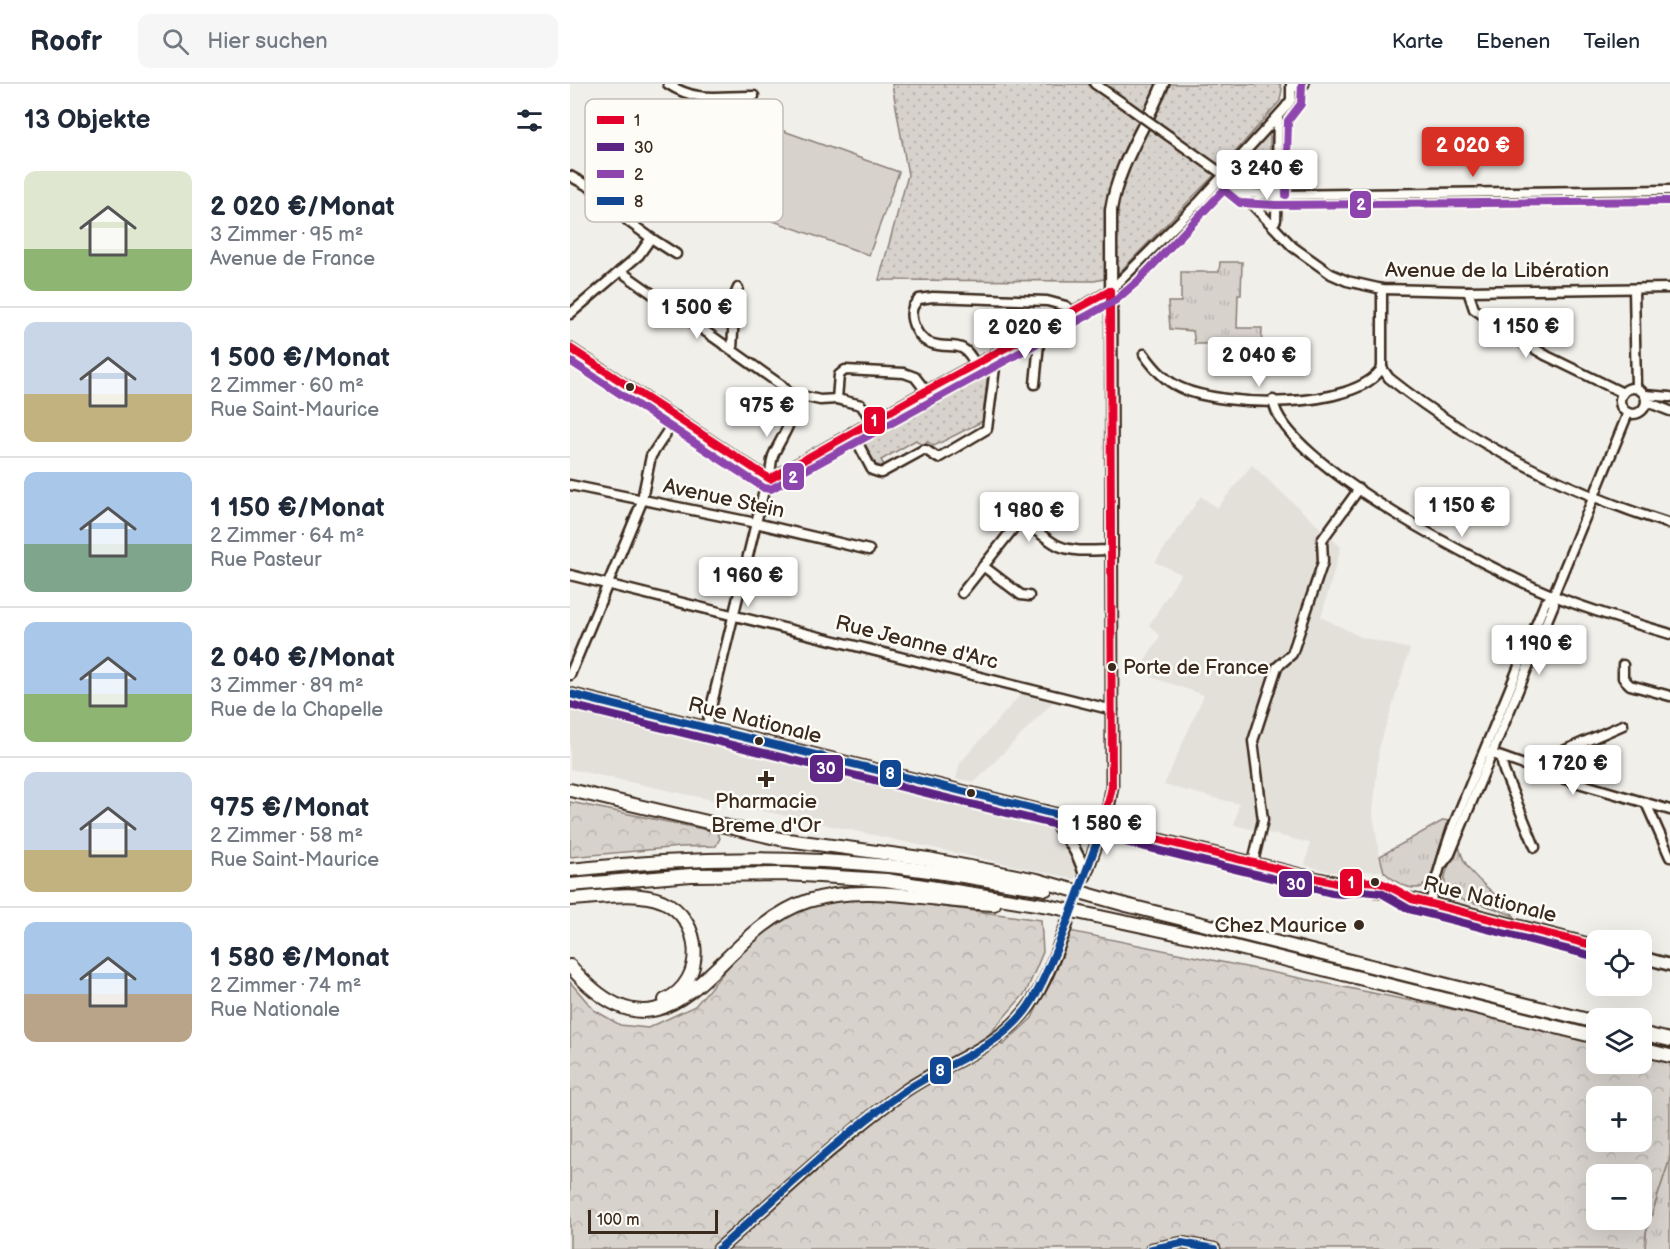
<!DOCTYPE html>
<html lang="de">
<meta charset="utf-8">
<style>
body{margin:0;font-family:"Balsamiq Sans",sans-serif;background:#f6f6f7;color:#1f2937;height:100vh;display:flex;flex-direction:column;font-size:22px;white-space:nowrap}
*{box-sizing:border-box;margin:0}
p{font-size:20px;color:#747a83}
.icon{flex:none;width:33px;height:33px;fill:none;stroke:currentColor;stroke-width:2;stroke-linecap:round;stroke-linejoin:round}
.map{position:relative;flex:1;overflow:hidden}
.drawer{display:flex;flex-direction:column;background:#fff;width:570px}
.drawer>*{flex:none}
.buttons{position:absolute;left:1016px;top:846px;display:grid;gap:12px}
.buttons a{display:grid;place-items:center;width:66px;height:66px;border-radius:12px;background:#fff;box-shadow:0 6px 24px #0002;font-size:30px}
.scale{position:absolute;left:18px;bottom:15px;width:130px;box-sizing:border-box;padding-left:6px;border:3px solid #3b2a1e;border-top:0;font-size:16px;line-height:21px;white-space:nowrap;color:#3b2a1e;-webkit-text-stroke:4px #fdfcf7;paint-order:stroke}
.price{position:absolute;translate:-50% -51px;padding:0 14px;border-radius:6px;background:#fff;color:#222;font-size:20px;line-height:39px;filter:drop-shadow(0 2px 3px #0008)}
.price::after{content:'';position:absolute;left:50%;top:36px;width:18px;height:14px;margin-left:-9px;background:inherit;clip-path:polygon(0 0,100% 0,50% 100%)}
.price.selected{background:#d93025;color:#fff}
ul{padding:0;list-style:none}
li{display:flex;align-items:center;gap:18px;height:150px;padding:0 24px}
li+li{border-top:2px solid #e0e1e3}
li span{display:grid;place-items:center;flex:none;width:168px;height:120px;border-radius:12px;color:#555}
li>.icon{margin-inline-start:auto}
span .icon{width:72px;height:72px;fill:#fffc;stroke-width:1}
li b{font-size:26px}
h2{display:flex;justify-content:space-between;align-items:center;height:72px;padding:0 24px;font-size:26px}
header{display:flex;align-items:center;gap:36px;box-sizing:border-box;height:84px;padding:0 30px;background:#fff;border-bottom:2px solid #e0e1e3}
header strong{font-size:28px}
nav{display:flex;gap:33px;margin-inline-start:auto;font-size:21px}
.search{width:420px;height:54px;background:#f6f6f7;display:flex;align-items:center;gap:15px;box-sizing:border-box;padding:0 21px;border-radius:12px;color:#747a83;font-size:22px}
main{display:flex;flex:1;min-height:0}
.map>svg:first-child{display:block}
.built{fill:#e3e0da}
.grass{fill:url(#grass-tufts);stroke:#897e75;stroke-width:1.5}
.forest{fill:url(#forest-crowns);stroke:#897e75;stroke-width:1.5;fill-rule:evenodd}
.park{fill:url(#park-dots);stroke:#897e75;stroke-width:1.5}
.pitch{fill:#d7d2cc;stroke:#897e75;stroke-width:1.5}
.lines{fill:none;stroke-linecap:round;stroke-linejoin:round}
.major-tunnel{stroke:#cdc8c1;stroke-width:10;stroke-dasharray:10 5;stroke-linecap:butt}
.minor-casing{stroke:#3b2a1e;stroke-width:13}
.major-casing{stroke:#3b2a1e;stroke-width:15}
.highway-casing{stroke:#3b2a1e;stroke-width:16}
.minor{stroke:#fdfcf7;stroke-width:8}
.major{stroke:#fdfcf7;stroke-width:10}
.highway{stroke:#fdfcf7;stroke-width:12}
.minor-bridge-casing{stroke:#3b2a1e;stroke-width:13;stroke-linecap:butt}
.minor-bridge{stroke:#fdfcf7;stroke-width:8}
.bus-1-casing{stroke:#fdfcf7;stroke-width:12}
.bus-2-casing{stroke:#fdfcf7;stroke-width:12}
.bus-3-casing{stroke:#fdfcf7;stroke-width:12}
.bus-4-casing{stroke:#fdfcf7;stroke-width:12}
.bus-1{stroke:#e4002b;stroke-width:8}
.bus-2{stroke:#5c2483;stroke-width:8}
.bus-3{stroke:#8e44ad;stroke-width:8}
.bus-4{stroke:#114793;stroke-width:8}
.bus-dot{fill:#3b2a1e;stroke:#fdfcf7;stroke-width:2}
.labels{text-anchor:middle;stroke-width:5;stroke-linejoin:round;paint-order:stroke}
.bus-label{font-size:20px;fill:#3b2a1e;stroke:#fdfcf7;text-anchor:start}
.street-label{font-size:21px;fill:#3b2a1e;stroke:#fdfcf7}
.poi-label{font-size:21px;fill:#3b2a1e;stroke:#fdfcf7}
.key{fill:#fdfcf7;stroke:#c3bdb6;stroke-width:1.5}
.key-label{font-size:16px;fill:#3b2a1e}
.line-badge{stroke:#fdfcf7;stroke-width:2}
.badge-label{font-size:16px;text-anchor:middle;font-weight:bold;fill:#fff}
</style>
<header>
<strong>Roofr</strong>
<div class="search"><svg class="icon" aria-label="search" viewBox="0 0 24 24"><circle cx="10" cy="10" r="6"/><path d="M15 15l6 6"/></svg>Hier suchen</div>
<nav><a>Karte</a><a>Ebenen</a><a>Teilen</a></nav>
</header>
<main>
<section class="drawer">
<h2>13 Objekte<svg class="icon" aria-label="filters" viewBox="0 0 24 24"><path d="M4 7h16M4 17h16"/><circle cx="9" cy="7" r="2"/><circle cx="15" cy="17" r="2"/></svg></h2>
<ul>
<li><span style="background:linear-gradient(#dfe7d0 65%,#8fb573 0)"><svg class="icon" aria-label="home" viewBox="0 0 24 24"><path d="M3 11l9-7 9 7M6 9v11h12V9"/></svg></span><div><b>2 020 €/Monat</b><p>3 Zimmer · 95 m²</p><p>Avenue de France</p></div></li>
<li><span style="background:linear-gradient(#c9d6e8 60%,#c2b280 0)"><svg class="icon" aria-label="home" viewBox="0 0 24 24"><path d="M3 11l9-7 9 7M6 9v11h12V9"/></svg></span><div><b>1 500 €/Monat</b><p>2 Zimmer · 60 m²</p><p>Rue Saint-Maurice</p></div></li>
<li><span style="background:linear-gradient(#a9c7e8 60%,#7fa58c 0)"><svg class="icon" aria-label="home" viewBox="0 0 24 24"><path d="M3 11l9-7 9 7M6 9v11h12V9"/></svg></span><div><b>1 150 €/Monat</b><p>2 Zimmer · 64 m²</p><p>Rue Pasteur</p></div></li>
<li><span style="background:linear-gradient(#a9c7e8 60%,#8fb573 0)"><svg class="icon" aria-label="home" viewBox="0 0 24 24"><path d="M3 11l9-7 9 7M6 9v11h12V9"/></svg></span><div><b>2 040 €/Monat</b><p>3 Zimmer · 89 m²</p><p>Rue de la Chapelle</p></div></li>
<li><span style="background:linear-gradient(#c9d6e8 65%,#c2b280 0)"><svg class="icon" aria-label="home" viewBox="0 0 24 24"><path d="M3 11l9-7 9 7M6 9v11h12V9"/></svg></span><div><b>975 €/Monat</b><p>2 Zimmer · 58 m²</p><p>Rue Saint-Maurice</p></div></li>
<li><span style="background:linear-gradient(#a9c7e8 60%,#b9a48a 0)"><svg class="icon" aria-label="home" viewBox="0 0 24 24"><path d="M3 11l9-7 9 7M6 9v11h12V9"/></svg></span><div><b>1 580 €/Monat</b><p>2 Zimmer · 74 m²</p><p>Rue Nationale</p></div></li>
</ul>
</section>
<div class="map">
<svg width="1100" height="1165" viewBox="0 0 1100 1165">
<defs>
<pattern id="grass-tufts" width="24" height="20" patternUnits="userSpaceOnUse" patternTransform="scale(1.5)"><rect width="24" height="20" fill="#d7d2cc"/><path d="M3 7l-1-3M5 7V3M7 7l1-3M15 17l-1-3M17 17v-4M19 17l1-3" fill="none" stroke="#b9b4af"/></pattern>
<pattern id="forest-crowns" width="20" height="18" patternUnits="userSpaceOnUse" patternTransform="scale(1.5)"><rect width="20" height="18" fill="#d7d2cc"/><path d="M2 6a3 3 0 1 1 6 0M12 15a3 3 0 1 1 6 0" fill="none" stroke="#b9b4af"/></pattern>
<pattern id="park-dots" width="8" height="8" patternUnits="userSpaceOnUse" patternTransform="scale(1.5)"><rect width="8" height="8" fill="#d7d2cc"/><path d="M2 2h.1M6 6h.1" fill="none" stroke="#b9b4af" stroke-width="1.8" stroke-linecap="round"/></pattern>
</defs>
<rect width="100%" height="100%" fill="#f1efea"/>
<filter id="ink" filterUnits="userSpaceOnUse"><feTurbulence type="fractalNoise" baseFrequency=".0167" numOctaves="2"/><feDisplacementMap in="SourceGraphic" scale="12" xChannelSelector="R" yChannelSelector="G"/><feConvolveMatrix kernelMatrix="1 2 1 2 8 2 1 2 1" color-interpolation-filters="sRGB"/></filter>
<g filter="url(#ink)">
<!-- built -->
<g class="built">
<polygon points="682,381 771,463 751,533 791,553 840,565 809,664 803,730 812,787 760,788 735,781 740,759 664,741 669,720 594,701 634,611 581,593 574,578 590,552 579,541 611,490 585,478 631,412 647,424"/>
<polygon points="451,610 483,618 405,698 386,695 390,679"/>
<polygon points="0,621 453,727 467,734 481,745 495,761 505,776 507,789 505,795 0,685"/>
</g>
<!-- grass -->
<g class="grass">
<polygon points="697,50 700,52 700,104 675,106 663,93 662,89"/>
<polygon points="650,178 672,178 671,211 668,211 667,244 692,244 691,273 648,272 648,260 625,260 623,247 600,245 598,218 611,218 611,188 649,188"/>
<path d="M 874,736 L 878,737 L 860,795 C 849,814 826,799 814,788 L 810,772 Z"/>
<path d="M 889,762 C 896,796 927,805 944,832 C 935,828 926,825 917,822 C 901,817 871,817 875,793 C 877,782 884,772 889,762 Z"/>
<polygon points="916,841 965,853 969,855 969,858 964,860 921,851 915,846"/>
<polygon points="1100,1074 1100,1165 1075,1165 1076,1148"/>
</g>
<!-- forest -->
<g class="forest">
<polygon points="0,718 147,748 150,754 146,762 110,763 0,773"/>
<path d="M 307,814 L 471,836 L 473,868 L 456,908 L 416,954 L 433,961 L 462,934 L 481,894 L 500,847 L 959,941 L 1026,959 L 1026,980 L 1071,980 L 1071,971 L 1100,979 L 1100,1074 L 1076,1148 L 1075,1165 L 0,1165 L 0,898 L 24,926 L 50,941 L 78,944 L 125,922 L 170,869 L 201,837 L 252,817 ZM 1026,1012 L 1071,1012 L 1071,1058 L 1026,1058 ZM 1026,1090 L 1071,1090 L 1071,1136 L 1026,1136 Z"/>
</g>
<!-- park -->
<g class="park">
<polygon points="322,0 710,0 712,5 710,17 653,82 545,193 524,197 309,196 338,91"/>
<polygon points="418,285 413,337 364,362 358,358 351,361 346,356 311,376 314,381 310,383 306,381 293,356 295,352"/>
</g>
<!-- pitch -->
<polygon class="pitch" points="208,45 329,88 299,171 178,128"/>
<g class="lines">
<!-- major-tunnel -->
<polyline class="major-tunnel" points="497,840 515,792"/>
<defs>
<g id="minor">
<path d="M 98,0 C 129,20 151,11 184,12"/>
<polyline points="525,0 557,22"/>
<polyline points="722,4 734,0"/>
<polyline points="599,52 654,91 723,163 761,190 777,197 812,205 898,207 1100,204"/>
<polyline points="0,92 29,108 59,138 81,154 69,171 0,230"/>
<polyline points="673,109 706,111 1100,106"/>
<polyline points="702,141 706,136 708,33"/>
<polyline points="81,154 106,170"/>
<path d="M 50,187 L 211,301 C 238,324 213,347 203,372 C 199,384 203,391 195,402 L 136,644"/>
<path d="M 812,205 L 812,284 L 819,294 C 903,361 998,408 1100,440"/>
<polyline points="1064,205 1066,304"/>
<polyline points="898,207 904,225 949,256 977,272 1053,309"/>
<polyline points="464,249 469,259 465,300"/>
<polyline points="0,264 200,395 356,307 540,207 630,117 715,24 721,16 721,0"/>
<polyline points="162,266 165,211 168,204"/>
<path d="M 574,270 C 583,283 595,297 611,304 C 652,323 785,327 812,284"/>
<path d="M 405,280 C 392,253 381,267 360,259 C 348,255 338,235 343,223 C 343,222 348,216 349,215 L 363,213 L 477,217 L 496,222 L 502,228"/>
<circle cx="1063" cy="317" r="13"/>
<polyline points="219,309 250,316 267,315 269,291 275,286 334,289 345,293 356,307"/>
<polyline points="1075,311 1100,313"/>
<polyline points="267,315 291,321 302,337"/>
<path d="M 703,316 C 712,380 923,487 982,511 C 1021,527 1060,538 1100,550"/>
<polyline points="1077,318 1100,327"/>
<polyline points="282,348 302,386 311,389 353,366 356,366 368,374 417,345 426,276 424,270"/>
<polyline points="0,401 181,438 299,466"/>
<polyline points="413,482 451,511 459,512"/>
<polyline points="0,491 543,626"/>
<path d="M 392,509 L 446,441 C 462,438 475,456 489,462 C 505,469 526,466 543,466"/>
<polyline points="1053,581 1053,594 1060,601 1100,612"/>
<polyline points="0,591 71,420 81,372 107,333"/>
<polyline points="917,668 988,693 1100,726"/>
<polyline points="933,674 932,678 934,687 965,763"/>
<polyline points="963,684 968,678 1053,641"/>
<polyline points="1076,719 1100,773"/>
<polyline points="683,778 693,736 683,657 707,583 722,570 753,478 752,456 789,405"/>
<polyline points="873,779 880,770 984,520 983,512"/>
<path d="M 860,819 C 867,792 874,766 884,740 L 975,519 L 983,512 L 1058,329"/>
</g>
<g id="major">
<polyline points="0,610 731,791 860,819 1026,862"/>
<path d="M 474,727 C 493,747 508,765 515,791"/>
<path d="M 515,792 L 537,731 L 542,703 L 541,126 C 548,80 576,43 593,0"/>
<polyline points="1071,873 1100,881"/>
<path d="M 149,1165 C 209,1112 268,1056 332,1009 C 371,981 417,969 450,933 C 473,909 485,871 497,840"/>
<polyline points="582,1165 612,1159 644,1165"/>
</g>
<g id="highway">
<polyline points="0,706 210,755 358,775 467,796 556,821 1026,938"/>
<path d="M 0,786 C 105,774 212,771 318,782 C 371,787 423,798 476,805"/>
<polyline points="0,801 121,791 216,790 316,796 479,822 633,855 1026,953"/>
<path d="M 0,815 C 28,814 65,806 92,817 C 133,835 137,897 95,916"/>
<path d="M 0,882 C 104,1002 143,847 238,817 C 297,798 363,818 424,820"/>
<polyline points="1071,949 1100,956"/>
<polyline points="1071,965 1100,972"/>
</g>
</defs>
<!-- minor casing -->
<use href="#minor" class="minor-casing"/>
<!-- major casing -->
<use href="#major" class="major-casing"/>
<!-- highway casing -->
<use href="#highway" class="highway-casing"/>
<!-- minor -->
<use href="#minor" class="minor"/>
<!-- major -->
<use href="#major" class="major"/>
<!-- highway -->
<use href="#highway" class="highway"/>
<defs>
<polyline id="minor-bridge" points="557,22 599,52"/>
</defs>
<!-- minor-bridge casing -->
<use href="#minor-bridge" class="minor-bridge-casing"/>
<!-- minor-bridge -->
<use href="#minor-bridge" class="minor-bridge"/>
<defs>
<g id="bus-1">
<polyline points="0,264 200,395 356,307 540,207"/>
<polyline points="533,742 542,703 540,207"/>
<path d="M 533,742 L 770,800 C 805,794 812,797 842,815 L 1026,862"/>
</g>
<polyline id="bus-2" points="0,621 762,809 771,810 793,807 811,809 839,825 1023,872"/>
<g id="bus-3">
<polyline points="716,111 718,37 731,20 732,0"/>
<polyline points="0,277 194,404 201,405 546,216 568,197 654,106 670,119 705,121 1100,117"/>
</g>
<g id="bus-4">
<path d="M 0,610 L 533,742 C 517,784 502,828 485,869 C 476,889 469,909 456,926 C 425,967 373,980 332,1009 C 267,1055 209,1112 149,1165"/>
<polyline points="582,1165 612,1159 644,1165"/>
</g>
</defs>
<!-- bus-1 casing -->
<use href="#bus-1" class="bus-1-casing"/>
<!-- bus-2 casing -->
<use href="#bus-2" class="bus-2-casing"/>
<!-- bus-3 casing -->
<use href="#bus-3" class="bus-3-casing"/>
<!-- bus-4 casing -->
<use href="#bus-4" class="bus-4-casing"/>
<!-- bus-1 -->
<use href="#bus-1" class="bus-1"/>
<!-- bus-2 -->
<use href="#bus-2" class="bus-2"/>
<!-- bus-3 -->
<use href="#bus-3" class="bus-3"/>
<!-- bus-4 -->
<use href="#bus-4" class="bus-4"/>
</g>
</g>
<!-- markers -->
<g class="bus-dot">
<circle cx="60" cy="303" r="5"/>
<circle cx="542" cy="583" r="5"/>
<circle cx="189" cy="657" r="5"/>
<path d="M193 686h6v6h6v6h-6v6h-6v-6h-6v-6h6z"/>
<circle cx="401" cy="709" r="5"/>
<circle cx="805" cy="798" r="5"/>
<circle cx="789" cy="841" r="6"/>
</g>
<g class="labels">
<!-- bus labels -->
<g class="bus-label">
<text x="553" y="590">Porte de France</text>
</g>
<!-- street labels -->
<g class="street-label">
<text x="927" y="193">Avenue de la Libération</text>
<text transform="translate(154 414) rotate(12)" y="7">Avenue Stein</text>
<text transform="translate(347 558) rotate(14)" y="7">Rue Jeanne d'Arc</text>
<text transform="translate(185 636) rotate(14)" y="7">Rue Nationale</text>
<text transform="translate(920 815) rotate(14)" y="7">Rue Nationale</text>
</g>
<!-- poi labels -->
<g class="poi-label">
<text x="196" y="724">Pharmacie<tspan x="196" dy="24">Breme d'Or</tspan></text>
<text x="777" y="848" text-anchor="end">Chez Maurice</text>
</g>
</g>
<!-- legend -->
<rect x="15" y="15" width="198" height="123" rx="9" class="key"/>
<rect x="27" y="32" width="27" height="8" fill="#e4002b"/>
<rect x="27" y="59" width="27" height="8" fill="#5c2483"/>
<rect x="27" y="86" width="27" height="8" fill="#8e44ad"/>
<rect x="27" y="113" width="27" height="8" fill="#114793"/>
<g class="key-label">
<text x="64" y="42">1</text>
<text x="64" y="69">30</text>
<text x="64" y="96">2</text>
<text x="64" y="123">8</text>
</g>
<g class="line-badge">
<rect x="779" y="106" width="23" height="29" rx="6" fill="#8e44ad"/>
<rect x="293" y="322" width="23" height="29" rx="6" fill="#e4002b"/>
<rect x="212" y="378" width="23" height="29" rx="6" fill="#8e44ad"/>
<rect x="239" y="670" width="35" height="29" rx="6" fill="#5c2483"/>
<rect x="309" y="675" width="23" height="29" rx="6" fill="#114793"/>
<rect x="769" y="784" width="24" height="29" rx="6" fill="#e4002b"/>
<rect x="708" y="786" width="35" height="28" rx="6" fill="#5c2483"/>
<rect x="359" y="972" width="23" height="29" rx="6" fill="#114793"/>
</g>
<g class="badge-label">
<text x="791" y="126">2</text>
<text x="304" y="342">1</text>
<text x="223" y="399">2</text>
<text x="256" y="690">30</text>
<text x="320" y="695">8</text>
<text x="781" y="804">1</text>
<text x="726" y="806">30</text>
<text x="370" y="992">8</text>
</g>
</svg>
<div class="buttons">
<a><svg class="icon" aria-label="locate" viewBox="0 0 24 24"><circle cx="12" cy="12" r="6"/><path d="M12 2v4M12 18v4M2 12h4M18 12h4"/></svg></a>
<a><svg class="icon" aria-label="layers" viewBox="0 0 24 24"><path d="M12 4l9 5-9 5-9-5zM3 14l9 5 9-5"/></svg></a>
<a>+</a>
<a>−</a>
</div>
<div class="scale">100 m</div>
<b class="price selected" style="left:903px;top:94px">2 020 €</b>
<b class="price" style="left:697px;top:117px">3 240 €</b>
<b class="price" style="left:127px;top:256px">1 500 €</b>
<b class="price" style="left:956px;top:275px">1 150 €</b>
<b class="price" style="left:455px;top:276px">2 020 €</b>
<b class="price" style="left:689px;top:304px">2 040 €</b>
<b class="price" style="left:197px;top:354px">975 €</b>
<b class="price" style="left:892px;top:454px">1 150 €</b>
<b class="price" style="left:459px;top:459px">1 980 €</b>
<b class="price" style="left:178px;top:524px">1 960 €</b>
<b class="price" style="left:969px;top:592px">1 190 €</b>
<b class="price" style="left:1003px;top:712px">1 720 €</b>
<b class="price" style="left:537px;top:772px">1 580 €</b>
</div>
</main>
